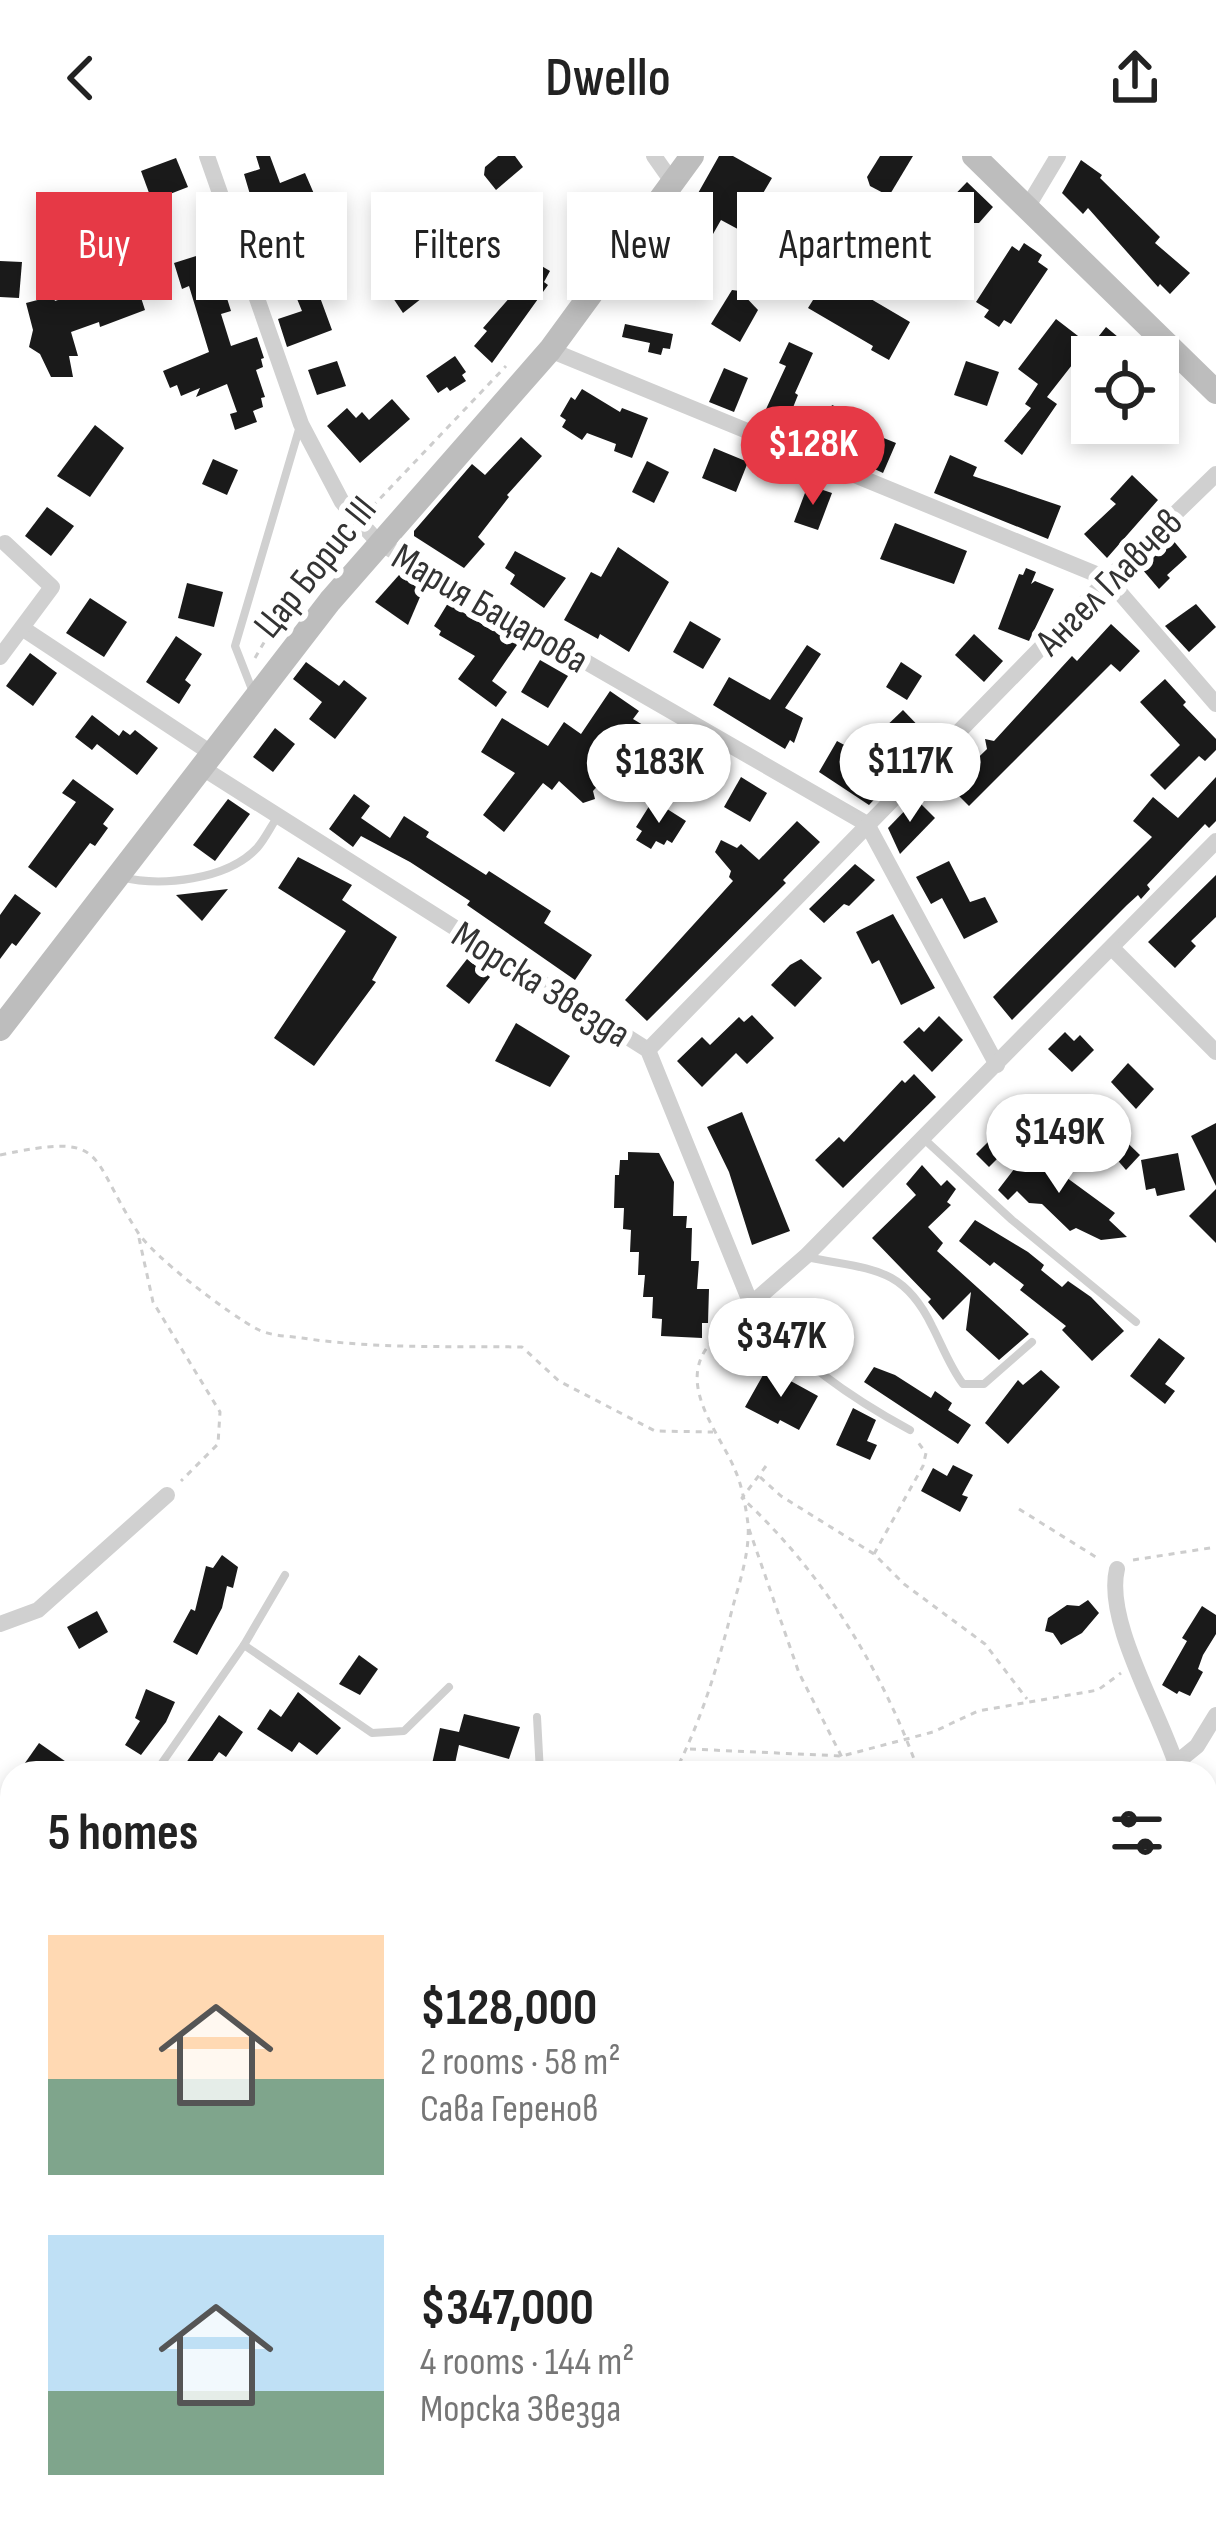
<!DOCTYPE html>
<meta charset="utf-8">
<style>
body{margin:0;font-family:"Sofia Sans Condensed",sans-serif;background:#f2f2f2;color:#222;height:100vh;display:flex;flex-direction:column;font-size:45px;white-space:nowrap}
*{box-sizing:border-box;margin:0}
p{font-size:39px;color:#767676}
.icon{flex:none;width:66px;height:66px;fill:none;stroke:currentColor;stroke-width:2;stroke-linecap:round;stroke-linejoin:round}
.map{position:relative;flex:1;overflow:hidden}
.details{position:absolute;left:0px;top:1605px;width:1218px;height:771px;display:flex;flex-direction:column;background:#fff;border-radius:36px 36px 0 0;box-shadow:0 6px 18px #0003}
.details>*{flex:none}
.banner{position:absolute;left:36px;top:36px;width:1146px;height:108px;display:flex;gap:24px}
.controls{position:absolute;left:1071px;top:180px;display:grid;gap:24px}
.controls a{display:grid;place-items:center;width:108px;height:108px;border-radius:0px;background:#fff;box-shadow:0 6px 18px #0003;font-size:60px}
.price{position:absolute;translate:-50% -102px;padding:0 27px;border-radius:42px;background:#fff;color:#222;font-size:39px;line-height:78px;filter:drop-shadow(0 3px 6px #0008)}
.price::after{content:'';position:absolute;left:50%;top:72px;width:36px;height:27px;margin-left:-18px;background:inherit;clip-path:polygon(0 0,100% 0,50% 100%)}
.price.current{background:#e63946;color:#fff}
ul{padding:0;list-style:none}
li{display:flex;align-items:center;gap:36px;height:300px;padding:0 48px}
li span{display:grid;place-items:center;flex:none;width:336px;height:240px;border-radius:0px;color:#555}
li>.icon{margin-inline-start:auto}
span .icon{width:144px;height:144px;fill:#fffc;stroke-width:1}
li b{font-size:51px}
h2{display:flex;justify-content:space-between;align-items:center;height:144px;padding:0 48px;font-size:51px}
.pill{padding:0 42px;border-radius:0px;background:#fff;box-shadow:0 6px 18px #0003;font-size:42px;line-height:108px}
.pill.current{background:#e63946;color:#fff}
header{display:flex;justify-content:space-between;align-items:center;height:156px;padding:0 48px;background:#fff;font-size:54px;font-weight:600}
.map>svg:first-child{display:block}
.green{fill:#e6ecdf}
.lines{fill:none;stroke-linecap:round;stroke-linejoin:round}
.stream{stroke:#cfe2ee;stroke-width:6}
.building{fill:#1a1a1a}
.path{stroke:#cdcdcd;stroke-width:3;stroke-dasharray:6 6;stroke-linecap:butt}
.lane{stroke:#d0d0d0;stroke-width:8}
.street{stroke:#d0d0d0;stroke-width:16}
.secondary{stroke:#bdbdbd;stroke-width:24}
.labels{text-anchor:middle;stroke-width:12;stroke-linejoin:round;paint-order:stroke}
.street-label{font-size:39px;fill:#333;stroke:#fff}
</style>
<header><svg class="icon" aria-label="back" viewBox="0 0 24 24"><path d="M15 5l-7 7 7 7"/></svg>Dwello<svg class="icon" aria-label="share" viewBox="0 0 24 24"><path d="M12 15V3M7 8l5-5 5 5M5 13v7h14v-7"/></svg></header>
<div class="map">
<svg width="1216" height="2374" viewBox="0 0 1216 2374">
<rect width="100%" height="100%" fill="#fff"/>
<!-- green -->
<g class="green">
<polygon points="0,1994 5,2003 12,1997 12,2176 0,2166"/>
<polygon points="255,2364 439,2364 447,2374 262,2374"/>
</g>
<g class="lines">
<!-- stream -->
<g class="stream">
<polyline points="0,2109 12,2117"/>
<polyline points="340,2364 347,2374"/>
</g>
</g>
<!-- building -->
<g class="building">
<polygon points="256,0 270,0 280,27 305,17 318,47 293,58 286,40 254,52 244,18 260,13"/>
<polygon points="498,0 515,0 523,11 496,34 484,19 485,11"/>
<polygon points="719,0 733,0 772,22 749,61 768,71 760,85 721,64 709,85 692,76 684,91 684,103 690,108 683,119 674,115 668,125 644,110 658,84 663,87 692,36 697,39"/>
<polygon points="880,0 913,0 889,40 870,30 867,21"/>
<polygon points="176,2 188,31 152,45 141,15"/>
<polygon points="1081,4 1102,19 1100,22 1160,81 1155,87 1190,117 1170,138 1160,128 1158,131 1088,52 1083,58 1062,37"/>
<polygon points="967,26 993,51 979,67 961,67 940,91 928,81 948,59 941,53"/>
<polygon points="443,76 445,99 431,135 403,157 389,136 387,112 397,89"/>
<polygon points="512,82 527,94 523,99 550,115 544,126 548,129 492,207 474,190 487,175 483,172 519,131 491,106"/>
<polygon points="123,86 145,154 100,171 99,166 71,176 78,200 69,200 73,221 51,221 40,198 29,191 33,174 26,147 53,140 55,145 101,129 92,104 108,99 105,93"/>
<polygon points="1024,87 1042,99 1038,106 1048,113 1011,168 1004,164 999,171 984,161 989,154 976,146 1012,90 1019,95"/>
<polygon points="212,95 231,155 221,158 231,190 257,181 264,202 261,203 263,211 256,214 265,241 261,242 263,251 253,255 257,266 235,274 230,258 237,256 227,228 196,241 200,232 181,240 177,229 170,232 163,215 209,196 189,130 182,133 174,107"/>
<polygon points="316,103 328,132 318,136 332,174 287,191 278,163 302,155 286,116"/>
<polygon points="0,105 22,106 19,142 0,141"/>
<polygon points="842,126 910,166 889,204 871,194 873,190 808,152 823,128 836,136"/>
<polygon points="732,134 740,135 758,154 740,186 711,168"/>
<polygon points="1056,163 1091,190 1106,171 1142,201 1092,201 1092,210 1079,200 1047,241 1057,248 1022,299 1004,285 1031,252 1025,248 1038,228 1018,213"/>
<polygon points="625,168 673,178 670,193 663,192 661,199 648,196 650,187 622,181"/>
<polygon points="789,186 813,197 795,237 798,239 792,254 796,255 786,277 760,266 786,210 779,207"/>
<polygon points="455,200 466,216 462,219 466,225 450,235 447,231 438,237 426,220"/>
<polygon points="337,205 346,230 317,239 308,214"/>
<polygon points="966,205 999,216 987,250 954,239"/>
<polygon points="724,212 748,222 734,256 709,246"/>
<polygon points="582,233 620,256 622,252 648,262 632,302 614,295 616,288 587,277 582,284 562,271 566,264 560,260 571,241 575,244"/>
<polygon points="392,243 410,263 360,307 327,270 347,252 356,262 362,256 369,264"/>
<polygon points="832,249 853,258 849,268 896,287 883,317 817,286"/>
<polygon points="95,269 124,292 90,341 57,320"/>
<polygon points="521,281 542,300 507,339 509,341 478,381 485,388 464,412 414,380 414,375 472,308 485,319"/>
<polygon points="714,292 748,306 736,336 702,322"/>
<polygon points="950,299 977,311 973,320 1061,350 1048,383 934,337"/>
<polygon points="213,303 238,314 227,339 202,328"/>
<polygon points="647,305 669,316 654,347 632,336"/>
<polygon points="1132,319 1158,344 1107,402 1084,378 1116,348 1110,343"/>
<polygon points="808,329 832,337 818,374 794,366"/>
<polygon points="47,351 74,370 51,400 25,380"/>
<polygon points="895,367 967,395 954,428 880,403"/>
<polygon points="1172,383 1187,401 1167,419 1170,422 1159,433 1142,413"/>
<polygon points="618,391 669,426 629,496 600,478 598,483 564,464 591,416 601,421"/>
<polygon points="515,395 566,422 544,452 510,428 515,419 505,412"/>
<polygon points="1026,412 1036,416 1031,428 1035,425 1054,433 1029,485 998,473 1019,418 1023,419"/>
<polygon points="399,419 423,434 408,469 375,446"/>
<polygon points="187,427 223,436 214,471 178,462"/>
<polygon points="90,442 127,466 104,501 66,477"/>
<polygon points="448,447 493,475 497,469 517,484 517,489 492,525 507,536 496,551 458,523 475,500 439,479 441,475 434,470"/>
<polygon points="1196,448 1216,471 1189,496 1165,470"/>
<polygon points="690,465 721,483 703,513 673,496"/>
<polygon points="1111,468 1140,495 1120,516 1111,508 969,650 949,630 987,593 985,583 994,585 1072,500 1077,505"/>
<polygon points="974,478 1003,505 984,526 955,499"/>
<polygon points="176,480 202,498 185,524 191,529 179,548 146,526"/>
<polygon points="807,489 821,498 785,552 803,562 794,587 790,584 785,593 713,549 729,521 770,544"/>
<polygon points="30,497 57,517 33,550 6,530"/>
<polygon points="540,504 568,520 548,552 521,536"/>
<polygon points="306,506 339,530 344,524 367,542 335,583 309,563 322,546 293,523"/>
<polygon points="901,506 922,520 907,544 886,531"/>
<polygon points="1165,523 1186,546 1183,549 1216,583 1216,594 1205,605 1199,600 1165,634 1150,619 1180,589 1140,546"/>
<polygon points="610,535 639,555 633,563 668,584 659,599 668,604 647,637 611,615 593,635 595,643 583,647 559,625 552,634 543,627 504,676 483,659 515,617 481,596 502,562 548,590 564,566 581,578"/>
<polygon points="903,554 929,581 904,605 878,578"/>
<polygon points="92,559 119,580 123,574 130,579 135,574 158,592 137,619 97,588 92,594 75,581"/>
<polygon points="275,572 295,588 273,616 253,601"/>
<polygon points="837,585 859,597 853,607 887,630 869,649 819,616"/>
<polygon points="741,621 767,637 750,666 724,651"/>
<polygon points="1216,621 1216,665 1209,672 1205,668 1147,729 1150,733 1141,743 1138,739 1127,749 1012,864 993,841 1152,681 1133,665 1153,641 1178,662"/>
<polygon points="73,623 114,653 103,668 108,672 95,690 90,687 56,732 28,711 76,646 62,637"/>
<polygon points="354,638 370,650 361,662 390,682 404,660 429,676 426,681 486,719 489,715 551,755 544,767 592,799 575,824 467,749 470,745 410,706 361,680 353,691 329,673"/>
<polygon points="228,643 250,658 215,705 193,689"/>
<polygon points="916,643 935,662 900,698 888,672"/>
<polygon points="653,644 686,665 672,687 667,684 664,689 656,685 651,693 636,684 642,675 636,671"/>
<polygon points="797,665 820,686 783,724 786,727 647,865 625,844 733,725 729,721 731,715 715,696 721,684 737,692 741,688 759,704"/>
<polygon points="298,701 352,729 342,744 397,781 372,824 376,826 314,910 274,882 346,775 278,732"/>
<polygon points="949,705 970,746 985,741 998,766 964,783 942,742 931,748 916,721"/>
<polygon points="855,708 875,724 849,750 844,748 824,767 809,753"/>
<polygon points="1216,719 1216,761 1191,785 1196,790 1175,812 1148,786"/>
<polygon points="228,733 202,765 176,739"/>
<polygon points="15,738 41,757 16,790 12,787 0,803 0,759"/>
<polygon points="893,758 935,832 901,849 879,804 872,808 856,776"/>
<polygon points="467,803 490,821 469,848 446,830"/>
<polygon points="801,803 822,822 795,851 771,829 790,809"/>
<polygon points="752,859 774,882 747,908 736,897 702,931 677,905 702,881 710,889 739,861 744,866"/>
<polygon points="939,860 963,884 932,916 903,886 919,871 924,876"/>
<polygon points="516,867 570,900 550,931 495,905"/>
<polygon points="1065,876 1074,885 1080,879 1094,894 1072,916 1048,893"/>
<polygon points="1128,907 1154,933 1136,953 1111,926"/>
<polygon points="914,918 936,941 843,1032 815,1004 839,981 844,986 902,924 905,927"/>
<polygon points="742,956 790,1075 752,1089 729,1016 707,971"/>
<polygon points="1216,967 1216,1030 1191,980"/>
<polygon points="1006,968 1020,980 989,1011 976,998"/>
<polygon points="1112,972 1140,999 1126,1014 1101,985"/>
<polygon points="1035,986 1052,1002 1048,1008 1115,1057 1109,1064 1127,1081 1101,1084 1076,1072 1070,1075 1042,1048 1029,1047 1017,1035 1008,1044 998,1034"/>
<polygon points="628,996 659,997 674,1026 673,1060 687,1060 686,1072 692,1072 691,1105 699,1105 697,1133 709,1133 708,1167 702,1167 702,1182 661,1180 662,1163 652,1162 653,1141 643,1141 645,1119 638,1119 639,1096 630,1096 631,1074 623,1073 624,1052 614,1052 615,1019 619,1019 620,1004 628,1004"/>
<polygon points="1178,997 1185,1034 1157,1040 1155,1032 1146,1034 1141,1004"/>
<polygon points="922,1009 941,1030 947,1024 956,1033 947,1046 951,1049 928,1071 943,1087 937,1095 1029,1178 999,1204 966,1174 971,1136 943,1164 928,1146 931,1143 872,1082 916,1039 906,1028"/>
<polygon points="1216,1033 1216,1087 1189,1060"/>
<polygon points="975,1064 1028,1096 1044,1109 1041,1114 1062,1131 1068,1125 1091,1141 1124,1175 1092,1205 1062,1174 1066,1170 1020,1134 1024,1129 994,1106 990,1110 959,1085"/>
<polygon points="1159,1182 1185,1202 1165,1228 1175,1235 1165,1248 1130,1220"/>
<polygon points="874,1211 895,1219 931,1242 935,1235 952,1247 948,1254 971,1269 958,1288 864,1226"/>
<polygon points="767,1212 818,1240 799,1274 780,1264 778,1268 745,1251"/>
<polygon points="1041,1214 1060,1231 1008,1288 985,1267 1018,1224 1023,1229"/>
<polygon points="853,1252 876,1264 867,1285 877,1289 870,1304 836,1289"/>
<polygon points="953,1309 973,1319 962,1339 968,1341 960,1356 921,1335 933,1312 947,1320"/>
<polygon points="222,1399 238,1411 233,1432 227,1430 222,1452 197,1499 173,1486 191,1453 195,1455 206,1410 213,1412"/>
<polygon points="1088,1444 1099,1457 1082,1477 1061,1489 1053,1477 1045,1475 1048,1462 1067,1449 1079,1450"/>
<polygon points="1202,1450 1216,1459 1216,1478 1203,1499 1198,1513 1203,1516 1190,1540 1179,1535 1177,1538 1162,1529 1187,1485 1182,1482"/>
<polygon points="97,1455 108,1476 79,1493 67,1471"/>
<polygon points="359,1499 378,1513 360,1539 339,1528"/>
<polygon points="146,1533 175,1546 166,1566 141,1599 125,1589 140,1565 135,1562"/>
<polygon points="298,1536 341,1572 317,1599 299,1586 292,1596 257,1573 270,1553 281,1561"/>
<polygon points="464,1558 520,1571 509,1603 459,1589 453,1617 430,1617 440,1572 459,1576"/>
<polygon points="219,1559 243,1576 226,1601 219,1596 204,1617 179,1617"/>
<polygon points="39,1587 82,1617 18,1617"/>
</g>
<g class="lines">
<!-- path -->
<g class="path">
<polyline points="372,351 506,210"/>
<polyline points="255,502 288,445 345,379"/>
<path d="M 0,999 C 109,976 87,997 137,1075 C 152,1100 230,1159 257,1173 C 270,1180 288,1180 302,1182 C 374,1193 449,1190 522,1191 L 559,1225 L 655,1275 L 713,1276"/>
<polyline points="139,1082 153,1146 220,1256 218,1288 181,1325"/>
<path d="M 766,1310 L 742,1342 C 821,1414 884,1516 919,1617"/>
<polyline points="760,1321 781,1340 874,1398 904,1428 985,1488 1027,1543"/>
<polyline points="1019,1353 1099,1403"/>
<polyline points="749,1373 799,1517 850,1617"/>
<polyline points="874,1398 923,1310 926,1297 917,1285"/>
<polyline points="1133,1404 1216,1391"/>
<polyline points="690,1593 842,1600 933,1576 978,1555 1098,1534 1121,1517"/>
<path d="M 679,1608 C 705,1554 718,1508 733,1450 C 740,1425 750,1395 748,1368 C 746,1352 742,1329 735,1314 C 721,1279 679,1233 706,1193 C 714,1181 729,1170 739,1160"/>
</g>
<!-- lane -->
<g class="lane">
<polyline points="253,536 235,490 300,270"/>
<path d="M 121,721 C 161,731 227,724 257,692 C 265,683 271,670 278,660"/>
<polyline points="924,983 1012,1064 1136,1166"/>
<path d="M 807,1101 C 868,1114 902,1108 932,1170 C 942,1189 950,1211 963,1228 L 984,1228 L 1032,1186"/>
<path d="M 752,1149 C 792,1202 851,1242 910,1274"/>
<polyline points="244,1489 372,1577 404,1575 449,1531"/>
<polyline points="537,1561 540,1617"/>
<polyline points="155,1617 244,1489 285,1419"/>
<polyline points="1206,1753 1216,1755"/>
</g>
<!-- street -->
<g class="street">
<polyline points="207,0 301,268 342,346 378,386 867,668 997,909"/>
<polyline points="654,0 673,27"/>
<polyline points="1028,50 1058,0"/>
<polyline points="550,194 1108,423 1216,548"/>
<polyline points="22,472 214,599"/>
<polyline points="0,501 52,431 5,387"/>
<polyline points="204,613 648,894 751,1148 806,1100 1216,685"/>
<polyline points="1113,793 1216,896"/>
<polyline points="648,894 1108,423 1216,318"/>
<path d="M 1117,1413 C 1104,1467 1163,1561 1179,1617"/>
<polyline points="0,1468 38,1454 167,1339"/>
<polyline points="1176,1607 1197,1590 1216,1559"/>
<polyline points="0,1666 12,1689"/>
<polyline points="1215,1821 1216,1821"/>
<polyline points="0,1996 12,2017"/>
<polyline points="0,2322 12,2332"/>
<polyline points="1206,2322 1216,2311"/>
<polyline points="50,2364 62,2374"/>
<polyline points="457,2364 464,2374"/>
<polyline points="731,2364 741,2374"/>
</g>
<!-- secondary -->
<g class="secondary">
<polyline points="974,0 1216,236"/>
<polyline points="0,873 330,445 550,194 692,0"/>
</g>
</g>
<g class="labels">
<!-- street labels -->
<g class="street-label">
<text transform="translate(314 410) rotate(-51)" y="14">Цар Борис III</text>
<text transform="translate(1108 425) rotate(-45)" y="14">Ангел Главчев</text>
<text transform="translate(491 451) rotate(30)" y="14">Мария Бацарова</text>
<text transform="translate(542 827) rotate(32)" y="14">Морска Звезда</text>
</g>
</g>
</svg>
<div class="controls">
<a><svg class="icon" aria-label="locate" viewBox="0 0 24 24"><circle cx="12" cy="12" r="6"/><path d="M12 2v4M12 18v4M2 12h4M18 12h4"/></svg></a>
</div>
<b class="price current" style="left:813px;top:352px">$128K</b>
<b class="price" style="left:910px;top:669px">$117K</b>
<b class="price" style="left:659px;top:670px">$183K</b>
<b class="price" style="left:1059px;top:1040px">$149K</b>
<b class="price" style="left:781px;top:1244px">$347K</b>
<div class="banner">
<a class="pill current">Buy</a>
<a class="pill">Rent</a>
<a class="pill">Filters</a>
<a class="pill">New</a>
<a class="pill">Apartment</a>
</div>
<section class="details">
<h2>5 homes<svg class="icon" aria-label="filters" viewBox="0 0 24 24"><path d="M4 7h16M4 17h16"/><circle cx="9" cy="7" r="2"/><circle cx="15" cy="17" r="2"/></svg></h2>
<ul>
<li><span style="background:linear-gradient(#ffd9b3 60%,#7fa58c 0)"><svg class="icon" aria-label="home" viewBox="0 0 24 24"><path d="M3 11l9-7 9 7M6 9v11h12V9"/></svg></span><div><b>$128,000</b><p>2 rooms · 58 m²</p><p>Сава Геренов</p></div></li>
<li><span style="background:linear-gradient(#bfe0f5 65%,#7fa58c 0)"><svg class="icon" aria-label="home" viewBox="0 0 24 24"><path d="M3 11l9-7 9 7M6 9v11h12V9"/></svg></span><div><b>$347,000</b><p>4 rooms · 144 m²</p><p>Морска Звезда</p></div></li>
</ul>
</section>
</div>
